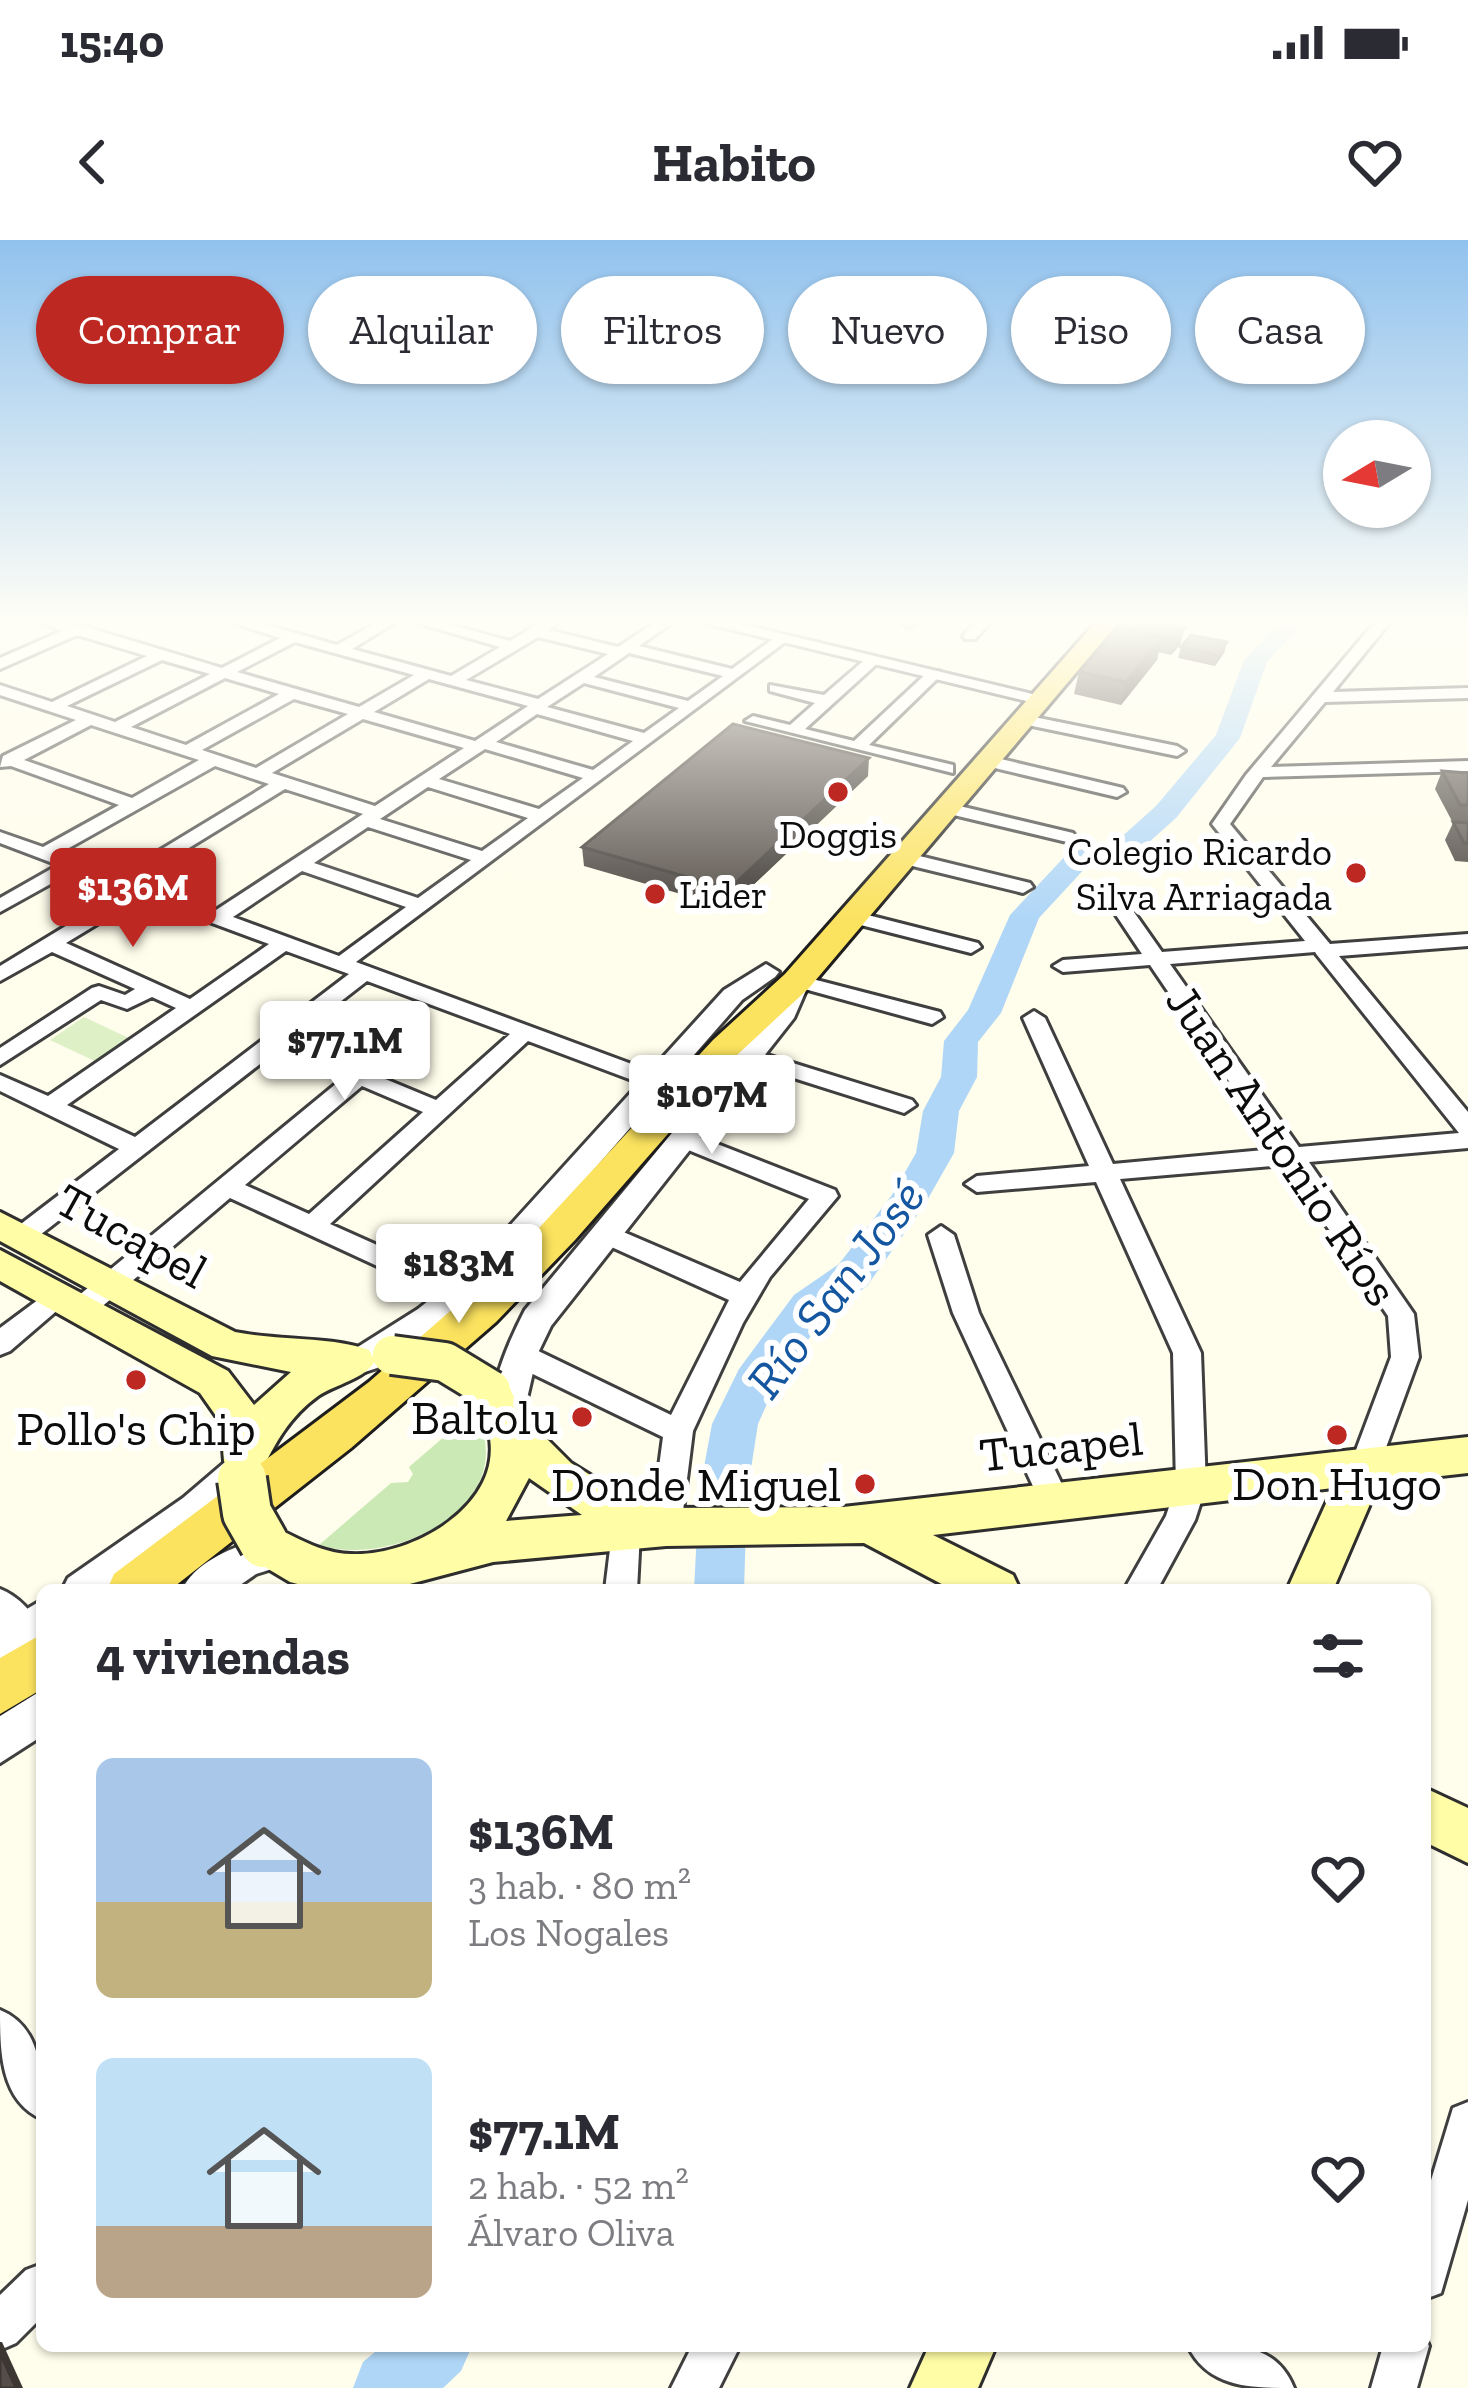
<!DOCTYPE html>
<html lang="es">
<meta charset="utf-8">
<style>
body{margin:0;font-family:"Zilla Slab",serif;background:#f7f7f7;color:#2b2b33;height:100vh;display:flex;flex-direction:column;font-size:45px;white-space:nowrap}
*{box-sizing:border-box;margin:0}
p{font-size:39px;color:#7c7c81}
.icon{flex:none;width:66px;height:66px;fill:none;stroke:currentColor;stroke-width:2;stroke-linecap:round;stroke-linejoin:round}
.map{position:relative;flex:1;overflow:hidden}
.sheet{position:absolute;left:36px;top:1344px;width:1395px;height:768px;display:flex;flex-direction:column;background:#fff;border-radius:18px;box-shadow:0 3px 9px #0004}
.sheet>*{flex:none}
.guide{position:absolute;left:36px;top:36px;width:1398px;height:108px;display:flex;gap:24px}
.needle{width:78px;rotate:260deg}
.fabs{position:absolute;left:1323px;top:180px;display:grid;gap:24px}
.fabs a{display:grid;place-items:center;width:108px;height:108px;border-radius:50%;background:#fff;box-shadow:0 3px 9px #0004;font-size:60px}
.price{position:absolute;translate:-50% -102px;padding:0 27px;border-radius:12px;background:#fff;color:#222;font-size:39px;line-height:78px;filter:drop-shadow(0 3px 6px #0008)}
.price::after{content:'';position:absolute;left:50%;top:72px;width:36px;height:27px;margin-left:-18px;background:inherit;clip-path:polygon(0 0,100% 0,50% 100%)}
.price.current{background:#bd2822;color:#fff}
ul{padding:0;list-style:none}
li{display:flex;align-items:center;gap:36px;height:300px;padding:0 60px}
li span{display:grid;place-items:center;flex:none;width:336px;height:240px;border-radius:18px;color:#555}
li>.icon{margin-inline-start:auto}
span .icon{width:144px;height:144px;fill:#fffc;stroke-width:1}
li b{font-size:51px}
h2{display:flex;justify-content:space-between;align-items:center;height:144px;padding:0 60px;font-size:51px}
.pill{padding:0 42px;border-radius:54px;background:#fff;box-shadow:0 3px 9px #0004;font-size:42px;line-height:108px}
.pill.current{background:#bd2822;color:#fff}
.status{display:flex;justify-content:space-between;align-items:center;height:84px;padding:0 60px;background:#fff;direction:ltr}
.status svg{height:33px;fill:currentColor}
header{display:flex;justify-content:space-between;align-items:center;height:156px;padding:0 60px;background:#fff;font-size:54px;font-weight:800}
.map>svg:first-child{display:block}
.green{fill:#cbe9b4}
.pitch{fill:#def0c6}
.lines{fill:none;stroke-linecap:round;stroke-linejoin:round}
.river{fill:#afd6f7;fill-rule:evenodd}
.minor-casing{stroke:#3f3f3f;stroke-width:6}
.tertiary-casing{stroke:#3f3f3f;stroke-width:6}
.secondary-casing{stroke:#2e2e2e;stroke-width:6}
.primary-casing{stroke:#1d1d1d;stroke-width:6}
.minor{fill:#fff;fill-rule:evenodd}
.tertiary{fill:#fff;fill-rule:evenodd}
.secondary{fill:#fffda6;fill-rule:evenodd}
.primary{fill:#fbe25f;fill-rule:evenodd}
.secondary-bridge-far1-casing{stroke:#2e2e2e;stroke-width:44;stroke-linecap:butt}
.secondary-bridge-casing{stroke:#2e2e2e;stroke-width:54;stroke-linecap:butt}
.secondary-bridge-far1{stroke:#fffda6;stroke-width:38}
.secondary-bridge{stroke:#fffda6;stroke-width:48}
.wall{fill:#49433e}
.shaded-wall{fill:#3c3732}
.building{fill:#554e48;stroke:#3c3732;stroke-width:3}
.poi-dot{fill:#bd2822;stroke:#fff;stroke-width:4.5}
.labels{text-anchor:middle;stroke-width:12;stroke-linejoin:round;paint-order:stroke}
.far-poi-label{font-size:39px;fill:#0c0c0c;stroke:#fff}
.street-label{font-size:48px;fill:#0c0c0c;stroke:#fff}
.poi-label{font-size:48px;fill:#0c0c0c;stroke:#fff;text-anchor:end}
.water-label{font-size:51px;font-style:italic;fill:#14569f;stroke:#fff}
</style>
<div class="status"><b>15:40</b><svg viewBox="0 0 49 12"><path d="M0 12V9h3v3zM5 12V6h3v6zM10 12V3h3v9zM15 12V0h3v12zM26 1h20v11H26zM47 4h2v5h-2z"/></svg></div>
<header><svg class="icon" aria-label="back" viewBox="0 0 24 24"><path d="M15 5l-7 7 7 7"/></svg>Habito<svg class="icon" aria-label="heart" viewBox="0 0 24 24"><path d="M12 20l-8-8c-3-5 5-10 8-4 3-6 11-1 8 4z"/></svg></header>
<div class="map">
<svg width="1468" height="2148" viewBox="0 0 1468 2148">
<rect width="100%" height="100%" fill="#fffdeb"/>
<!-- green -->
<path class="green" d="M 474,1171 C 526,1263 395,1329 319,1305 L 391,1243 L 408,1242 L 413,1234 L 409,1227 Z"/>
<!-- pitch -->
<polygon class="pitch" points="84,777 133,800 99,823 50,800"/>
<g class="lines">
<!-- river -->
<g class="river">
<polygon points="1280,382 1304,382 1267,422 1240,498 1176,578 1138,612 1088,625 1039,678 1001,773 978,802 977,837 959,871 954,913 925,964 867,1046 824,1077 773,1150 758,1184 747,1254 744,1350 694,1350 699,1254 712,1184 739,1129 794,1055 839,1024 892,955 916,913 923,871 941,837 944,801 968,770 1010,675 1068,613 1118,600 1156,566 1216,495 1244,420"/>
<polygon points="382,2106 472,2106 461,2131 443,2148 353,2148 363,2122"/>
</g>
<defs>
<g id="minor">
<path d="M 41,382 L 83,386 L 222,428 L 280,398 L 231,382 L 256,382 L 337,405 L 378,382 L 396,382 L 352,409 L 451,436 L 500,407 L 415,382 L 440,382 L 510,401 L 541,382 L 559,382 L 548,390 L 618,407 L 656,382 L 673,382 L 639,406 L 732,429 L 777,396 L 789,399 L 356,722 L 664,836 L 667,841 L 656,848 L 648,846 L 528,801 L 330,984 L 471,1047 L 475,1054 L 471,1061 L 453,1061 L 230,958 L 92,1075 L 72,1075 L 69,1068 L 72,1061 L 343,838 L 278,810 L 31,1002 L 13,1002 L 9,996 L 13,990 L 119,909 L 0,851 L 0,835 L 48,856 L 176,768 L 152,757 L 127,769 L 101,760 L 0,825 L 0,808 L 92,748 L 99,746 L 125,755 L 135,749 L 52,712 L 0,741 L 0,726 L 125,650 L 74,631 L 0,672 L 0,658 L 58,625 L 0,603 L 0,592 L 43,607 L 119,565 L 11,526 L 0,527 L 3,516 L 76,480 L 0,455 L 0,445 L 52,462 L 147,416 L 77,395 L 0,429 L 0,418 L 62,391 ZM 538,397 L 608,414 L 538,459 L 466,440 ZM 295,402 L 414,435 L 359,467 L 237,432 ZM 629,413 L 723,436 L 688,461 L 594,437 ZM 162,420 L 210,434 L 115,482 L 67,466 ZM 225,438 L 279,454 L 186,505 L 131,487 ZM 429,439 L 528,466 L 475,501 L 374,472 ZM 584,443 L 679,468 L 644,493 L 547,467 ZM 294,459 L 348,474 L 256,528 L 202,510 ZM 537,474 L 633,501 L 593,530 L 496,502 ZM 363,479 L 464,508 L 375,566 L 272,533 ZM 91,485 L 199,520 L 132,558 L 24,520 ZM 485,509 L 583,538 L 539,569 L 439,539 ZM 215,526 L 269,544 L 119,635 L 60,613 ZM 428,547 L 528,578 L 482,611 L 380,579 ZM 285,549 L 363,574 L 216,670 L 135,641 ZM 368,587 L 471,620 L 418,658 L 314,623 ZM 302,631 L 406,667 L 339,716 L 233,677 ZM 142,657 L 269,704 L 190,759 L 66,703 ZM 286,711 L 349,734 L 135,897 L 67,865 ZM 367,741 L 510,794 L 436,860 L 291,800 ZM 362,846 L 423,872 L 309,974 L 245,945 Z"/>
<polygon points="917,382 909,387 902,383 902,382"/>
<polygon points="975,382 991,382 975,399 965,399 963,396"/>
<path d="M 1375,382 L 1390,382 L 1333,452 L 1468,448 L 1468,458 L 1325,462 L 1271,527 L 1468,521 L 1468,531 L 1263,537 L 1230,584 L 1330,704 L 1468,694 L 1468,706 L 1339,716 L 1468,872 L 1468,908 L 1309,922 L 1414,1074 L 1419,1117 L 1376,1235 L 1365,1238 L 1354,1235 L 1350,1226 L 1391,1117 L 1388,1076 L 1285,925 L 1120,939 L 1201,1113 L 1206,1246 L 1195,1280 L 1157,1350 L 1124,1350 L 1166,1276 L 1176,1246 L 1173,1113 L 1096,942 L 977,952 L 965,944 L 977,936 L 1089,926 L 1023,778 L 1034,771 L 1045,778 L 1113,924 L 1275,909 L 1150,725 L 1063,732 L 1053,726 L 1063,720 L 1142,714 L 1112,669 L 1122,663 L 1129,665 L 1162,712 L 1305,701 L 1212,584 L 1246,535 ZM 1315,712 L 1317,715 L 1459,893 L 1299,907 L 1170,724 Z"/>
<polygon points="868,417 881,420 805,489 854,501 929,431 939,431 939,437 869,505 953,525 953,533 745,481 753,476 790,485 815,463 770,451 770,445 824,455"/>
<polygon points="1024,475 1177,506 1185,511 1177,516 1018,483 1018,477"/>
<polygon points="988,516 1123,548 1126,552 1117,557 982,525 980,521"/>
<polygon points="947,563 1073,593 1076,597 1067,602 941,572 941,564"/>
<polygon points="903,612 1030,643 1033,647 1023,653 896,622 894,618"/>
<polygon points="852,671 978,703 981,707 971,713 845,681 845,673"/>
<polygon points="797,735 940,772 943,777 932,784 790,745 790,737"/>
<polygon points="751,810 912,860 916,865 904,873 743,822 740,817"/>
<polygon points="684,891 835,950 838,956 770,1037 743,1083 693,1191 681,1287 677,1296 666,1300 655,1296 651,1287 663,1197 510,1123 506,1115 510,1107 530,1107 671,1175 729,1060 596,1000 592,994 596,988 614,988 740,1042 809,959 676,905 672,899 676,893"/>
<polygon points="941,986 954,995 979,1073 1070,1261 1066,1270 1055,1274 1044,1270 953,1073 928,995"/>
<polygon points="58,1045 71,1055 67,1062 10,1111 0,1115 0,1088"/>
<polygon points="624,1280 635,1284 640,1293 637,1350 605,1350 613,1284"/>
<path d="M 0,1349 C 18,1356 34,1373 41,1390 L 37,1401 L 25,1405 L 13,1401 L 0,1386 Z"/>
<path d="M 0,1770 C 44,1788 42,1839 42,1879 C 0,1861 0,1810 0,1770 Z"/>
<polygon points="1468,1862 1468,1960 1441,2053 1425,2059 1425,1960 1453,1868"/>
<polygon points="42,2024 42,2077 16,2103 0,2110 0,2055 26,2030"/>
<polygon points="1425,2097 1429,2106 1417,2148 1371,2148 1383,2106 1425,2106"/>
<polygon points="692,2106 740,2106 719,2148 671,2148"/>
<path d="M 1188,2106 C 1231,2106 1275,2100 1294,2148 C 1251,2148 1208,2148 1188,2106 Z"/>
</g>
<g id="tertiary">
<polygon points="700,382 733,382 1053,459 1043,465"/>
<polygon points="766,724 779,732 775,737 742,760 499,1038 442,1087 377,1128 365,1132 353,1128 348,1119 353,1110 418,1069 477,1022 724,750"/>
<path d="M 797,733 L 810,741 L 794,778 L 551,1086 L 537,1115 L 520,1189 L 508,1193 L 496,1189 C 481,1161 511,1097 525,1070 L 769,776 L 788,736 Z"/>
<path d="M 244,1213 L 257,1217 L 262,1228 C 252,1249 132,1346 109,1350 C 95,1353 77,1350 62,1350 L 68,1338 L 183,1258 L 231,1217 Z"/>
<path d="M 274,1295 L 288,1300 L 293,1312 L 288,1324 L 256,1334 L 233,1350 L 182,1350 C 197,1318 242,1304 274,1295 Z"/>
<polygon points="42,1360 42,1401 0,1427 0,1385"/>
<polygon points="42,1450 42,1496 0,1523 0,1476"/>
</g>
<g id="secondary">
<path d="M 0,972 L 235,1092 C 279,1101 328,1096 369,1110 L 375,1121 C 365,1139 336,1144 318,1156 C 289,1177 276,1202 260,1234 L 245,1239 L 230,1234 L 224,1221 L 221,1183 L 200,1153 L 0,1041 L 0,1010 L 228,1131 L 254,1165 L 291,1132 L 212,1116 L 0,1001 Z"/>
<path d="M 491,1134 L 505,1138 L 522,1174 L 571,1223 L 608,1246 L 664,1268 L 843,1267 L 1468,1197 L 1468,1233 L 1379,1243 L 1333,1350 L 1287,1350 L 1333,1248 L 933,1295 L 1013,1335 L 1020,1350 L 953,1350 L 864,1303 L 666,1306 L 493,1322 L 387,1350 L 320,1350 L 290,1342 L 248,1317 L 241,1303 L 248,1289 L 264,1283 C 295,1295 317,1313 351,1314 C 412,1317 505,1265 489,1193 C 485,1179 476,1164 470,1150 L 477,1138 ZM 529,1238 L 582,1275 L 506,1281 Z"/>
<polygon points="1425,1548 1468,1568 1468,1623 1425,1602"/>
<polygon points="929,2106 996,2106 978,2148 910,2148"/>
</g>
<g id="primary">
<polygon points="1096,382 1119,382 809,748 737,815 575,1000 496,1082 351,1208 170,1350 107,1350 114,1334 369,1142 513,1016 713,800 785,734"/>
<polygon points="42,1394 42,1449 0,1474 0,1418"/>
</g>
</defs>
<!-- minor casing -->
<use href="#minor" class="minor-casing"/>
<!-- tertiary casing -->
<use href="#tertiary" class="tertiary-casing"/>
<!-- secondary casing -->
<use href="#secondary" class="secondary-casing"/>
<!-- primary casing -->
<use href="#primary" class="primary-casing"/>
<!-- minor -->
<use href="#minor" class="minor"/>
<!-- tertiary -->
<use href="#tertiary" class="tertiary"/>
<!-- secondary -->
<use href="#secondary" class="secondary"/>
<!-- primary -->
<use href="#primary" class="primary"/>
<defs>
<polyline id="secondary-bridge-far1" points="392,1115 445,1122 491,1150"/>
<polyline id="secondary-bridge" points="242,1239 247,1273 264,1303"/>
</defs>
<!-- secondary-bridge-far1 casing -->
<use href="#secondary-bridge-far1" class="secondary-bridge-far1-casing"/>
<!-- secondary-bridge casing -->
<use href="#secondary-bridge" class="secondary-bridge-casing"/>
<!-- secondary-bridge-far1 -->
<use href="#secondary-bridge-far1" class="secondary-bridge-far1"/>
<!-- secondary-bridge -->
<use href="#secondary-bridge" class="secondary-bridge"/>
</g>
<!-- wall -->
<g class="wall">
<polygon points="1117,386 1185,388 1180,405 1171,415 1158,412 1157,420 1121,465 1074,454 1079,432"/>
<polygon points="1227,402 1224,413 1215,426 1178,418 1181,407"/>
<polygon points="1442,531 1468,533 1468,622 1455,621 1445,600 1453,583 1435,549"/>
<polygon points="868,536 729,668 584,626 582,607"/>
</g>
<!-- shaded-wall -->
<g class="shaded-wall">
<polygon points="1185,388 1180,405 1171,415 1175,399"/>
<polygon points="1162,398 1157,420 1121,465 1126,442"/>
<polygon points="1227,402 1224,413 1215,426 1218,415"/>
<polygon points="869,518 868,536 729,668 729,649"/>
<polygon points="0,2102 2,2102 23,2148 16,2148 0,2113"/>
</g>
<!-- building -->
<g class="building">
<polygon points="1121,382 1156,382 1185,388 1175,399 1117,386"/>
<polygon points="1117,388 1162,398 1126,442 1079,432"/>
<polygon points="1191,395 1227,402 1218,415 1181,407"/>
<polygon points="733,484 869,518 729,649 582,607"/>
<polygon points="1442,531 1468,533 1468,565 1460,565"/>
<polygon points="1453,582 1468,583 1468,603 1464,603"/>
<polygon points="0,2113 16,2148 0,2148"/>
</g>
<!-- sky -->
<linearGradient id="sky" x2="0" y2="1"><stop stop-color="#91c2ee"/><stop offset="0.56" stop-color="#fffef6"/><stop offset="1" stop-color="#fffef6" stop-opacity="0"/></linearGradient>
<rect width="1468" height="683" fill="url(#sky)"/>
<!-- markers -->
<g class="poi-dot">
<circle cx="838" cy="552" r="12"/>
<circle cx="1356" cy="633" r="12"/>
<circle cx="655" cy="654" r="12"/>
<circle cx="136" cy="1140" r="12"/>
<circle cx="582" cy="1177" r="12"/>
<circle cx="1337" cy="1195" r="12"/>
<circle cx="865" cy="1244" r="12"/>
</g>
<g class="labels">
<!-- far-poi labels -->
<g class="far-poi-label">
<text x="838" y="608">Doggis</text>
<text x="1332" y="625" text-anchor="end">Colegio Ricardo<tspan x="1332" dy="45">Silva Arriagada</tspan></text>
<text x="679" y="668" text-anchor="start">Lider</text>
</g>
<!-- street labels -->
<g class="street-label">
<text transform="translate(1283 905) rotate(56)" y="17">Juan Antonio Ríos</text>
<text transform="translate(132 995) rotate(29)" y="17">Tucapel</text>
<text transform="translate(1061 1206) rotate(-6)" y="17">Tucapel</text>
</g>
<!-- poi labels -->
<g class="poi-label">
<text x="558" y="1194">Baltolu</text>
<text x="136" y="1205" text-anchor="middle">Pollo's Chip</text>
<text x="1337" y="1260" text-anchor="middle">Don Hugo</text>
<text x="841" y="1261">Donde Miguel</text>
</g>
<!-- water labels -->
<g class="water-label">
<text transform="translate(835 1048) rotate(-53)" y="18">Río San José</text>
</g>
</g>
</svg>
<div class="fabs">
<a><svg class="needle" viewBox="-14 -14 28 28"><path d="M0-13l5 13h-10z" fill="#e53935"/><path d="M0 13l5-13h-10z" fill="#7c7c81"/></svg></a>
</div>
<b class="price current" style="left:133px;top:710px">$136M</b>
<b class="price" style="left:345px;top:863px">$77.1M</b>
<b class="price" style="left:712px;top:917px">$107M</b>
<b class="price" style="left:459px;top:1086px">$183M</b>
<div class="guide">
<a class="pill current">Comprar</a>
<a class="pill">Alquilar</a>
<a class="pill">Filtros</a>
<a class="pill">Nuevo</a>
<a class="pill">Piso</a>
<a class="pill">Casa</a>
</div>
<section class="sheet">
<h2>4 viviendas<svg class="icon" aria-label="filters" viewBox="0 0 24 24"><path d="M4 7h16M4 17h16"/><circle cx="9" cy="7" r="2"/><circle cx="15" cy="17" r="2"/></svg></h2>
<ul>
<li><span style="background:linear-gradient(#a9c7e8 60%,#c2b280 0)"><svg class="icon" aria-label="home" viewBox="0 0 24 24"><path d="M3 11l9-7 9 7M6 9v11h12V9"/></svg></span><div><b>$136M</b><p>3 hab. · 80 m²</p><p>Los Nogales</p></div><svg class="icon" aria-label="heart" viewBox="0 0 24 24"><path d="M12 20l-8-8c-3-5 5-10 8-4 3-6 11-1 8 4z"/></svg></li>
<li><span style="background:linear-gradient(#bfe0f5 70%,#b9a48a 0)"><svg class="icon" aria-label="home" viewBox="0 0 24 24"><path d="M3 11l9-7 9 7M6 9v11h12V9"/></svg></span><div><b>$77.1M</b><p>2 hab. · 52 m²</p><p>Álvaro Oliva</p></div><svg class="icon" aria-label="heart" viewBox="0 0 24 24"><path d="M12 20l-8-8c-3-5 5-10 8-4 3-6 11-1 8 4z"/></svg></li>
</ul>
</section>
</div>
